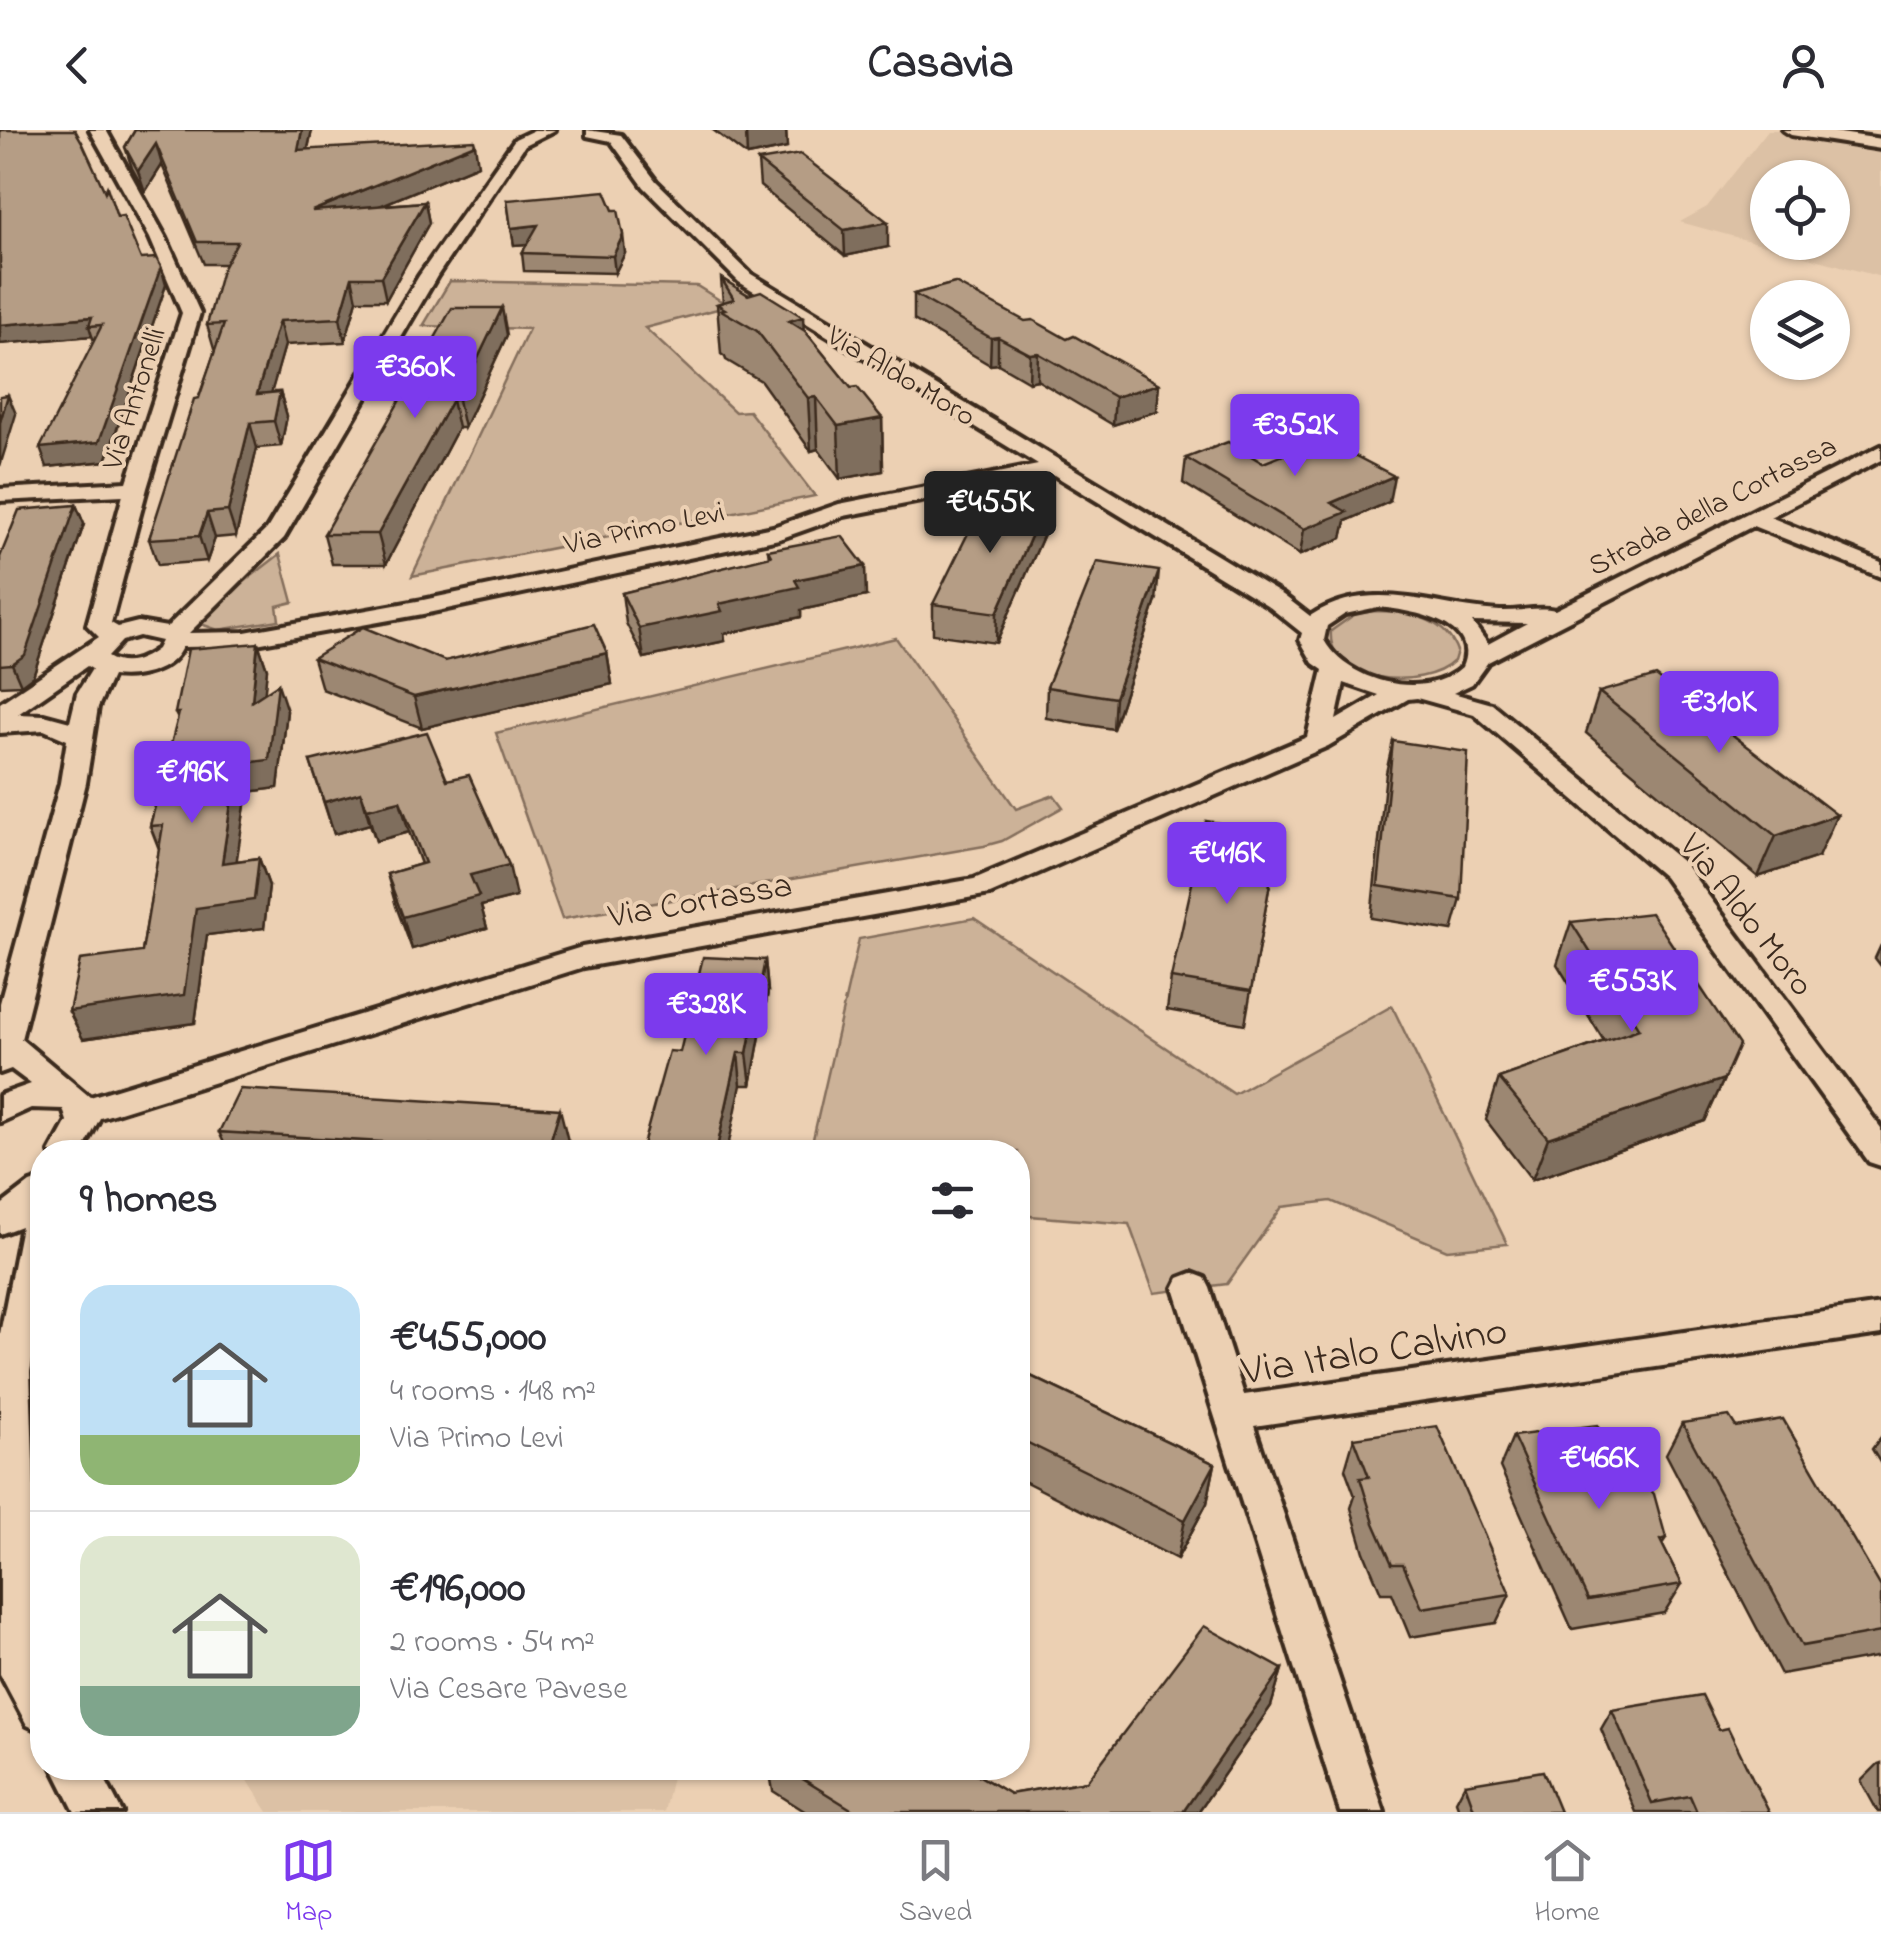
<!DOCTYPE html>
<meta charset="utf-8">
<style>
body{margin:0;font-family:"Indie Flower",sans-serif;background:#f7f7f7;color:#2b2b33;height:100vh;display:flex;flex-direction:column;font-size:38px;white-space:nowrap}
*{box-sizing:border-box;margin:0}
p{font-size:32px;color:#7c7c81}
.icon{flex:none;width:55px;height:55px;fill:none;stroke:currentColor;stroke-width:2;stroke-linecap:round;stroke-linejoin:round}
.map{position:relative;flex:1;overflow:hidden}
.panel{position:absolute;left:30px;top:1010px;width:1000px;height:640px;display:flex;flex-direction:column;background:#fff;border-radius:40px;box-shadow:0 2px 8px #0004}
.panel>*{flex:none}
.controls{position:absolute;left:1750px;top:30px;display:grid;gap:20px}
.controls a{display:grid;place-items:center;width:100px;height:100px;border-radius:50%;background:#fff;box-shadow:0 2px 8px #0004;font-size:50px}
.price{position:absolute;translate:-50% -85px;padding:0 22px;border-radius:10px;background:#7c3aed;color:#fff;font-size:32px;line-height:65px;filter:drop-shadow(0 2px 5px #0008)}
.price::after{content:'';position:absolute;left:50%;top:60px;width:30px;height:22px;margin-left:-15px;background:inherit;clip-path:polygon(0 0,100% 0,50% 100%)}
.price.on{background:#222;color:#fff}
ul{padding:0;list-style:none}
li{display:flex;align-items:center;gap:30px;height:250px;padding:0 50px}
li+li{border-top:2px solid #e1e1e2}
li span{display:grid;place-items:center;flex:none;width:280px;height:200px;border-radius:30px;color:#555}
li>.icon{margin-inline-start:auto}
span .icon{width:120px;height:120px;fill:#fffc;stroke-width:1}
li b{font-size:42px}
h2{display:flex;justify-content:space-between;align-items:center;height:120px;padding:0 50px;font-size:42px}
header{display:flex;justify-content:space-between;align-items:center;height:130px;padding:0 50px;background:#fff;font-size:45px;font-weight:700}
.tab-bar{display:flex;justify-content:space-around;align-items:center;height:140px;border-top:2px solid #e1e1e2;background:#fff;font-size:28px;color:#7c7c81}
.tab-bar a{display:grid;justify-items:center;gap:5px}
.tab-bar .on{color:#7c3aed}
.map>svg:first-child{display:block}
.built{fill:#dcc1a5;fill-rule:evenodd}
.green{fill:#ccb298;stroke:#846e5b;stroke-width:2.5}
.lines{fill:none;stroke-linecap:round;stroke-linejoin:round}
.minor-casing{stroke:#3b2a1e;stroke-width:8}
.minor{fill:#ecd0b3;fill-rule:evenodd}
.wall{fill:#9c8772;stroke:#3b2a1e;stroke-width:2.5}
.shaded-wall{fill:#7f6e5d;stroke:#3b2a1e;stroke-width:2.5}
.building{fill:#b59d85;stroke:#3b2a1e;stroke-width:2.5}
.labels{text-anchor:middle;stroke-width:8;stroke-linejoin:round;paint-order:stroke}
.far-street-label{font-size:30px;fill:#3b2a1e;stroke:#ecd0b3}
.street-label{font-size:35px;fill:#3b2a1e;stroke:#ecd0b3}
.near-street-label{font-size:42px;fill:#3b2a1e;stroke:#ecd0b3}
</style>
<header><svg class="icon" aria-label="back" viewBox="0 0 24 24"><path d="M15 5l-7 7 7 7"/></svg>Casavia<svg class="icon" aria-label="person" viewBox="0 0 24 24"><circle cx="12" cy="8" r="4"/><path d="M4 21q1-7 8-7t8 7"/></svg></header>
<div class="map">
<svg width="1881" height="1682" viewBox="0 0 1881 1682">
<rect width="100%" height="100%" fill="#ecd0b3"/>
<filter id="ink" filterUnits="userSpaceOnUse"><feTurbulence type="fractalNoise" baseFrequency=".01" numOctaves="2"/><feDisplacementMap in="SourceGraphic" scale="20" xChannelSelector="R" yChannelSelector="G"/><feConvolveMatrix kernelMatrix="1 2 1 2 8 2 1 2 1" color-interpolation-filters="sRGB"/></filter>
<g filter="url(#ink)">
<!-- built -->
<g class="built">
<path d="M 1768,0 L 1819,0 L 1881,9 L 1881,147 L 1680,92 L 1707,77 ZM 1768,48 L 1832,48 L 1832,112 L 1768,112 Z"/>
<polygon points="240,1638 674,1638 664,1682 268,1682"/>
</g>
<!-- green -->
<g class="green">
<polygon points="450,151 697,156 729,176 645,198 735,282 749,281 815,366 412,446 529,199 423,196"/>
<polygon points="280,424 293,472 277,476 279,490 218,500 198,493 198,488"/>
<path d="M 1374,481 C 1405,481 1445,487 1457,521 L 1454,531 C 1424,561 1326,554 1331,501 L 1355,484 Z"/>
<polygon points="896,508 1016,679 1054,665 1063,677 1002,711 984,716 562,789 496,603"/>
<polygon points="974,788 1234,964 1392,876 1507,1114 1447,1120 1331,1071 1282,1077 1227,1154 1154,1163 1129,1094 1018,1085 1018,1022 810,1022 859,809"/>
</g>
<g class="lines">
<defs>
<g id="minor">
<path d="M 90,0 L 106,0 L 166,108 L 200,183 L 147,358 L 111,493 L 118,497 L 138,492 L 167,497 L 267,399 L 419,146 L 515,9 L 534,0 L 555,0 L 525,15 L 437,146 L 284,408 L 189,503 L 245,502 L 423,470 L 773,397 L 839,374 L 1038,335 L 739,152 L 644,57 L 611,11 L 587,6 L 587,0 L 621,5 L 656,51 L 751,144 L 1283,465 L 1310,486 C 1372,446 1434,478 1500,481 C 1518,482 1537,476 1555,480 L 1881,316 L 1881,330 L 1770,387 L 1881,432 L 1881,447 L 1753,396 L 1488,532 L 1472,554 L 1453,563 L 1492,574 L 1684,733 L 1881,998 L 1881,1036 L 1869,1032 L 1664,747 L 1474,584 L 1417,568 L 1408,569 L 1328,616 L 990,764 L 584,837 L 100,988 L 82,1022 L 50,1022 L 67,991 L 63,979 L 31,978 L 0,992 L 0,965 L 31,954 L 11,939 L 0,943 L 0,873 L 60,653 L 67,610 L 44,600 L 0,603 L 0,573 L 99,507 L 87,495 L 123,365 L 0,371 L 0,359 L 127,352 L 182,183 L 150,108 ZM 1054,345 L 1267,475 L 1302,503 L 1300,510 L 1313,533 L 1323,540 L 1307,607 L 974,749 L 582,817 L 90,967 L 21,909 L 86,653 L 98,577 L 112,546 C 137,549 171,542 182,517 L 245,516 L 423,484 L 779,409 L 844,386 ZM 1378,477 C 1408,480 1482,491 1462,537 C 1425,572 1347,552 1324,510 L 1327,496 L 1345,484 ZM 1472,492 L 1527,493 L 1488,514 ZM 139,506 L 161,511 L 157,519 C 142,530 125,538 107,527 L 122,511 ZM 87,536 L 92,539 L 77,563 L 70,592 L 44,585 L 18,584 ZM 1344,553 L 1379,565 L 1336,590 Z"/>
<polygon points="1783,0 1820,0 1881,9 1881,19 1791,5"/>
<polygon points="42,1049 42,1170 30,1242 42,1602 27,1595 0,1544 0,1204 21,1096 0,1104 0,1076 30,1053"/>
<polygon points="1192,1143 1205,1148 1210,1158 1244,1265 1881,1174 1881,1204 1254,1296 1384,1682 1340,1682 1174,1158 1179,1148"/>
<polygon points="53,1638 99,1638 122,1682 75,1682"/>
</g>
</defs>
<!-- minor casing -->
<use href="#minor" class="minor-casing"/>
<!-- minor -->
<use href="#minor" class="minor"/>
</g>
<!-- wall -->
<g class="wall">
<polygon points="0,0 117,87 141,129 161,137 166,155 106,331 47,337 94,211 92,206 0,214"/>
<polygon points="135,0 312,0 308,19 478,35 382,75 425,72 429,93 386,170 357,170 345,212 285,215 271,262 280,262 287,286 281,316 257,318 236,406 215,408 207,431 158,435 149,409 216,218 214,219 207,195 225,134 204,134 162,35 145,62 132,38 125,17"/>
<polygon points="713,0 786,0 787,18 747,26"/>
<polygon points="758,31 888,117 845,126 760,56"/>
<polygon points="507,70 625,123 615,143 524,141 522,123 527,114 514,115"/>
<polygon points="721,148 804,200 851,258 882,288 883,341 840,349 818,319 811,321 761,251 726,230 725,227 721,224 717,174 723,173"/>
<polygon points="955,153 1157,281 1113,295 1037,250 1029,252 998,234 990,235 914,190 914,164"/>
<polygon points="507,205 464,298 458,298 386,434 332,434 324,404"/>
<polygon points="1186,328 1263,333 1389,372 1346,391 1342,408 1300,425 1183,353"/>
<polygon points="76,375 84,394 33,546 21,555 0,556 0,427"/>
<polygon points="1045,375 1044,404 996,513 933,504 933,474"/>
<polygon points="768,420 866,466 801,480 801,487 724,504 725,511 644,528 626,493 622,463 769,427"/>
<polygon points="1156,471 1113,599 1046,588 1047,557"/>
<polygon points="258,513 267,539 264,563 287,581 278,658 247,662 236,731 259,728 269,756 264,798 207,805 195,893 83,909 69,881 142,822 159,719 150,696 178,589 175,583"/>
<polygon points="607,523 612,554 422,598 322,559 313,528 445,531"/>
<polygon points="1599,562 1818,727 1758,747 1586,603"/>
<polygon points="1393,611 1461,769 1452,801 1371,788 1386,643"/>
<polygon points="310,631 447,650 516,767 481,776 487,798 412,819 396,776 387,744 421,734 409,702 376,711 370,694 334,704"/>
<polygon points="1279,702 1245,894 1167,880 1171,848"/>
<polygon points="1571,792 1724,949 1705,991 1532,1050 1486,990 1499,948 1604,911 1557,834"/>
<polygon points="1881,815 1881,836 1875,828"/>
<polygon points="765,830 768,862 751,955 741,955 680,922"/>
<polygon points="219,1002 568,1011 564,1022 228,1022"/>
<polygon points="1018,1240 1215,1334 1207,1373 1177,1429 1018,1348"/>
<polygon points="1682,1293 1736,1297 1881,1457 1881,1526 1781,1544 1666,1324"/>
<polygon points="1513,1306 1616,1330 1666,1408 1662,1414 1682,1454 1664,1483 1572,1499 1500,1337"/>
<polygon points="1881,1307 1881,1334 1872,1319"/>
<polygon points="1354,1308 1510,1464 1496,1493 1410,1507 1392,1463 1381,1463 1364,1422 1351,1378 1355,1366 1345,1339"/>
<polygon points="1282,1539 1271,1576 1198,1682 806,1682 773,1661 769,1638 966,1638 1010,1664 1087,1651"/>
<polygon points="1612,1580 1719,1600 1769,1682 1636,1682 1601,1599"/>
<polygon points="1881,1633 1881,1682 1878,1682 1861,1651 1878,1634"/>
<polygon points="1465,1654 1560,1682 1460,1682 1456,1671"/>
</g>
<!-- shaded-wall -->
<g class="shaded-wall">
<polygon points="302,0 312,0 303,40 298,20"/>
<polygon points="757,0 786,0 787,18 747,26 746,2"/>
<polygon points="156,14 162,35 145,62 138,41"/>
<polygon points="475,14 478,35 317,102 312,81"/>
<polygon points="425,72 429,93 386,170 381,147"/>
<polygon points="888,92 888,117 845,126 844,100"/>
<polygon points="538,95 541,113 514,115 511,98"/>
<polygon points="623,105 625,123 615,143 613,126"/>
<polygon points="161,137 166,155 106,331 47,337 40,318"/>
<polygon points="352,147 357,170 345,212 340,188"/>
<polygon points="502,178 507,205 464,298 458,270"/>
<polygon points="92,187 89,196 92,206 0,214 0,195"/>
<polygon points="803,187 806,237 789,191"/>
<polygon points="279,191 285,215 264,288 257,264"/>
<polygon points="998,207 998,234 990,235 991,208"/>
<polygon points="1038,223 1037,250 1029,252 1030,224"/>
<polygon points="1159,254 1157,281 1113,295 1115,267"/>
<polygon points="280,262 287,286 281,316 274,291"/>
<polygon points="8,265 16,284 0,336 0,292"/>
<polygon points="816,267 818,319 811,321 808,268"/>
<polygon points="452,270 458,298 386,434 378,404"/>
<polygon points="882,288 883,341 840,349 838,296"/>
<polygon points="250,293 257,318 236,406 228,381"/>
<polygon points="1394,346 1389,372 1346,391 1342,408 1300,425 1304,399 1331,373"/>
<polygon points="76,375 84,394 33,546 21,555 12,534"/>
<polygon points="1045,375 1044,404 996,513 997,483"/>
<polygon points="207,383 215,408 207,431 199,406"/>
<polygon points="865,436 866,466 801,480 801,487 724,504 725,511 644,528 639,498 795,450"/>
<polygon points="1159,441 1156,471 1113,599 1115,568"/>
<polygon points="258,513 267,539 261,598 252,571"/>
<polygon points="607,523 612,554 422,598 414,567"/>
<polygon points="278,554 287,581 278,658 247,662 232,761 222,733 237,634"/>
<polygon points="361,662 370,694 334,704 324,672"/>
<polygon points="400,671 409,702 376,711 367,679"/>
<polygon points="1837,685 1818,727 1758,747 1776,706"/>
<polygon points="259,728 269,756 264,798 207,805 195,893 83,909 69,881"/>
<polygon points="509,735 516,767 481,776 487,798 412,819 403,787 470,745"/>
<polygon points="765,830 768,862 751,955 747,923"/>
<polygon points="738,923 741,955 727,1022 716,1022"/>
<polygon points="1724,949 1705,991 1532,1050 1548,1008"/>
<polygon points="560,979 568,1011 564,1022 547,1022"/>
<polygon points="1215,1334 1207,1373 1177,1429 1185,1390"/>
<polygon points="1282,1539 1271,1576 1198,1682 1183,1682"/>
</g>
<!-- building -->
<g class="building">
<polygon points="0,0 75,0 82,12 105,62 107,57 117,87 123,86 141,129 156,128 161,137 99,312 40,318 102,195 89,196 92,187 0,195"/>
<polygon points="135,0 302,0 298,20 474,10 475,14 312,81 425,72 381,147 352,147 340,188 279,191 257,264 280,262 274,291 250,293 228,381 207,383 199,406 149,409 194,269 199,268 224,194 207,195 222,140 237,112 197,112 156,14 138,41 125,17"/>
<polygon points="800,24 888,92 844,100 758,31"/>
<polygon points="605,61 613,80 618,80 623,105 613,126 522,123 538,95 511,98 507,70"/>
<polygon points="721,148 748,165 761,161 803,187 789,191 805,201 851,258 857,257 882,288 838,296 816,267 808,268 757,201 721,180 725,179 717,174 734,169"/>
<polygon points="955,153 1025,191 1033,190 1067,209 1074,206 1159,254 1115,267 1038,223 1030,224 998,207 991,208 914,164"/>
<polygon points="452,178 502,178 458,270 452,270 378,404 324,404"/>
<polygon points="8,265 0,292 0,266"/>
<polygon points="1323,309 1394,346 1331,373 1347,382 1304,399 1186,328 1228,312 1263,333"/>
<polygon points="986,367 1045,375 997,483 933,474"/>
<polygon points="76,375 25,525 12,534 0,535 0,427 19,380"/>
<polygon points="842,406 865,436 795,450 799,457 719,474 722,481 639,498 622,463 771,426 768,420"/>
<polygon points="1097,432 1159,441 1115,568 1047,557"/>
<polygon points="594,494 607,523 414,567 313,528 363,497 445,531"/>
<polygon points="258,513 252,571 278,554 269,630 237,634 222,733 259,728 254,770 196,778 184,865 69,881 80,830 142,822 163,695 150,696 179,583 175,583 188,519"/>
<polygon points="1656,546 1837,685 1776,706 1599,562"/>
<polygon points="427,602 447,650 469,645 509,735 470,745 479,766 403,787 387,744 425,733 400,671 367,679 361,662 324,672 310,631"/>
<polygon points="1393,611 1468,622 1461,769 1378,756"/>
<polygon points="1206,691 1279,702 1251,861 1171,848"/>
<polygon points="1651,783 1739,915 1724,949 1548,1008 1499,948 1639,899 1571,792"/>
<polygon points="703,827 765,830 747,923 738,923 716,1022 641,1022 669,921 680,922"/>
<polygon points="240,959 560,979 547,1022 219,1002"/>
<polygon points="1018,1240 1215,1334 1185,1390 1018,1308"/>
<polygon points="1729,1286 1736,1297 1783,1289 1881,1457 1881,1502 1802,1516 1682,1293"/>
<polygon points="1597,1295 1616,1330 1624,1328 1654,1364 1666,1408 1660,1410 1682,1454 1588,1470 1513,1306"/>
<polygon points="1437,1296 1510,1464 1422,1478 1403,1434 1392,1434 1374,1393 1360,1348 1369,1347 1354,1308"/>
<polygon points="1204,1496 1282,1539 1183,1682 856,1682 785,1638 966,1638 1010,1664 1087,1651"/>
<polygon points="1702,1565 1719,1600 1728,1598 1769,1682 1697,1682 1690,1666 1652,1673 1612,1580"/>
<polygon points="1543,1641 1560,1682 1475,1682 1465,1654"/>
</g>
</g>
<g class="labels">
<!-- far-street labels -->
<g class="far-street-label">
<text transform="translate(902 245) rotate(31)" y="10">Via Aldo Moro</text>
<text transform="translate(133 268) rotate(-72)" y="10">Via Antonelli</text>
<text transform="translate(1712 375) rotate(-27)" y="10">Strada della Cortassa</text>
<text transform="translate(644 397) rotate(-12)" y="10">Via Primo Levi</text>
</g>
<!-- street labels -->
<g class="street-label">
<text transform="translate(700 769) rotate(-10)" y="12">Via Cortassa</text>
<text transform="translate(1748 784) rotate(52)" y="12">Via Aldo Moro</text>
</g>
<!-- near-street labels -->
<g class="near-street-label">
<text transform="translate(1374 1218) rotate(-9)" y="15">Via Italo Calvino</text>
</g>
</g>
</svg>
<div class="controls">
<a><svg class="icon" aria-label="locate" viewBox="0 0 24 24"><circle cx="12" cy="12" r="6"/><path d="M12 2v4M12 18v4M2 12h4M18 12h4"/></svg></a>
<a><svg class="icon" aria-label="layers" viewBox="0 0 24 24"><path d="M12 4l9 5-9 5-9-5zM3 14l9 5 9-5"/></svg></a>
</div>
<b class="price" style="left:415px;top:291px">€360K</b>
<b class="price" style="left:1295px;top:349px">€352K</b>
<b class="price on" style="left:990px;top:426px">€455K</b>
<b class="price" style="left:1719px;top:626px">€310K</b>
<b class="price" style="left:192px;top:696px">€196K</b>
<b class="price" style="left:1227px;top:777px">€416K</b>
<b class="price" style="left:1632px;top:905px">€553K</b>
<b class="price" style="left:706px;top:928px">€328K</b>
<b class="price" style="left:1599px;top:1382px">€466K</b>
<section class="panel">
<h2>9 homes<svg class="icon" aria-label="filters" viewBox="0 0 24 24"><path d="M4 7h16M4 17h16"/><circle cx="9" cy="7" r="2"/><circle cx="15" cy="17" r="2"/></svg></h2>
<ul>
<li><span style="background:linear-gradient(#bfe0f5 75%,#8fb573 0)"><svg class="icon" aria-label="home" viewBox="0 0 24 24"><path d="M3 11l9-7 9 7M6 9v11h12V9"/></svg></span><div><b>€455,000</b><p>4 rooms · 148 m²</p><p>Via Primo Levi</p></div></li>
<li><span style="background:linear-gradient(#dfe7d0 75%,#7fa58c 0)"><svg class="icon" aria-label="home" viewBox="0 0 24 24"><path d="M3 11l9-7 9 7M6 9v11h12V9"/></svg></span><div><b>€196,000</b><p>2 rooms · 54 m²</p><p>Via Cesare Pavese</p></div></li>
</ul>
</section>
</div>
<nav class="tab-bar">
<a class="on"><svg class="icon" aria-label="map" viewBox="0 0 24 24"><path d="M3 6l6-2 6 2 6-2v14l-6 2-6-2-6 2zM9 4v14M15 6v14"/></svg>Map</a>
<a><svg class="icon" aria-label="saved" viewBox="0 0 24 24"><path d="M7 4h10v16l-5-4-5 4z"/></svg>Saved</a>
<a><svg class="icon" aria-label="home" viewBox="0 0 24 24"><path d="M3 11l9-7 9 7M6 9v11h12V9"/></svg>Home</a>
</nav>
